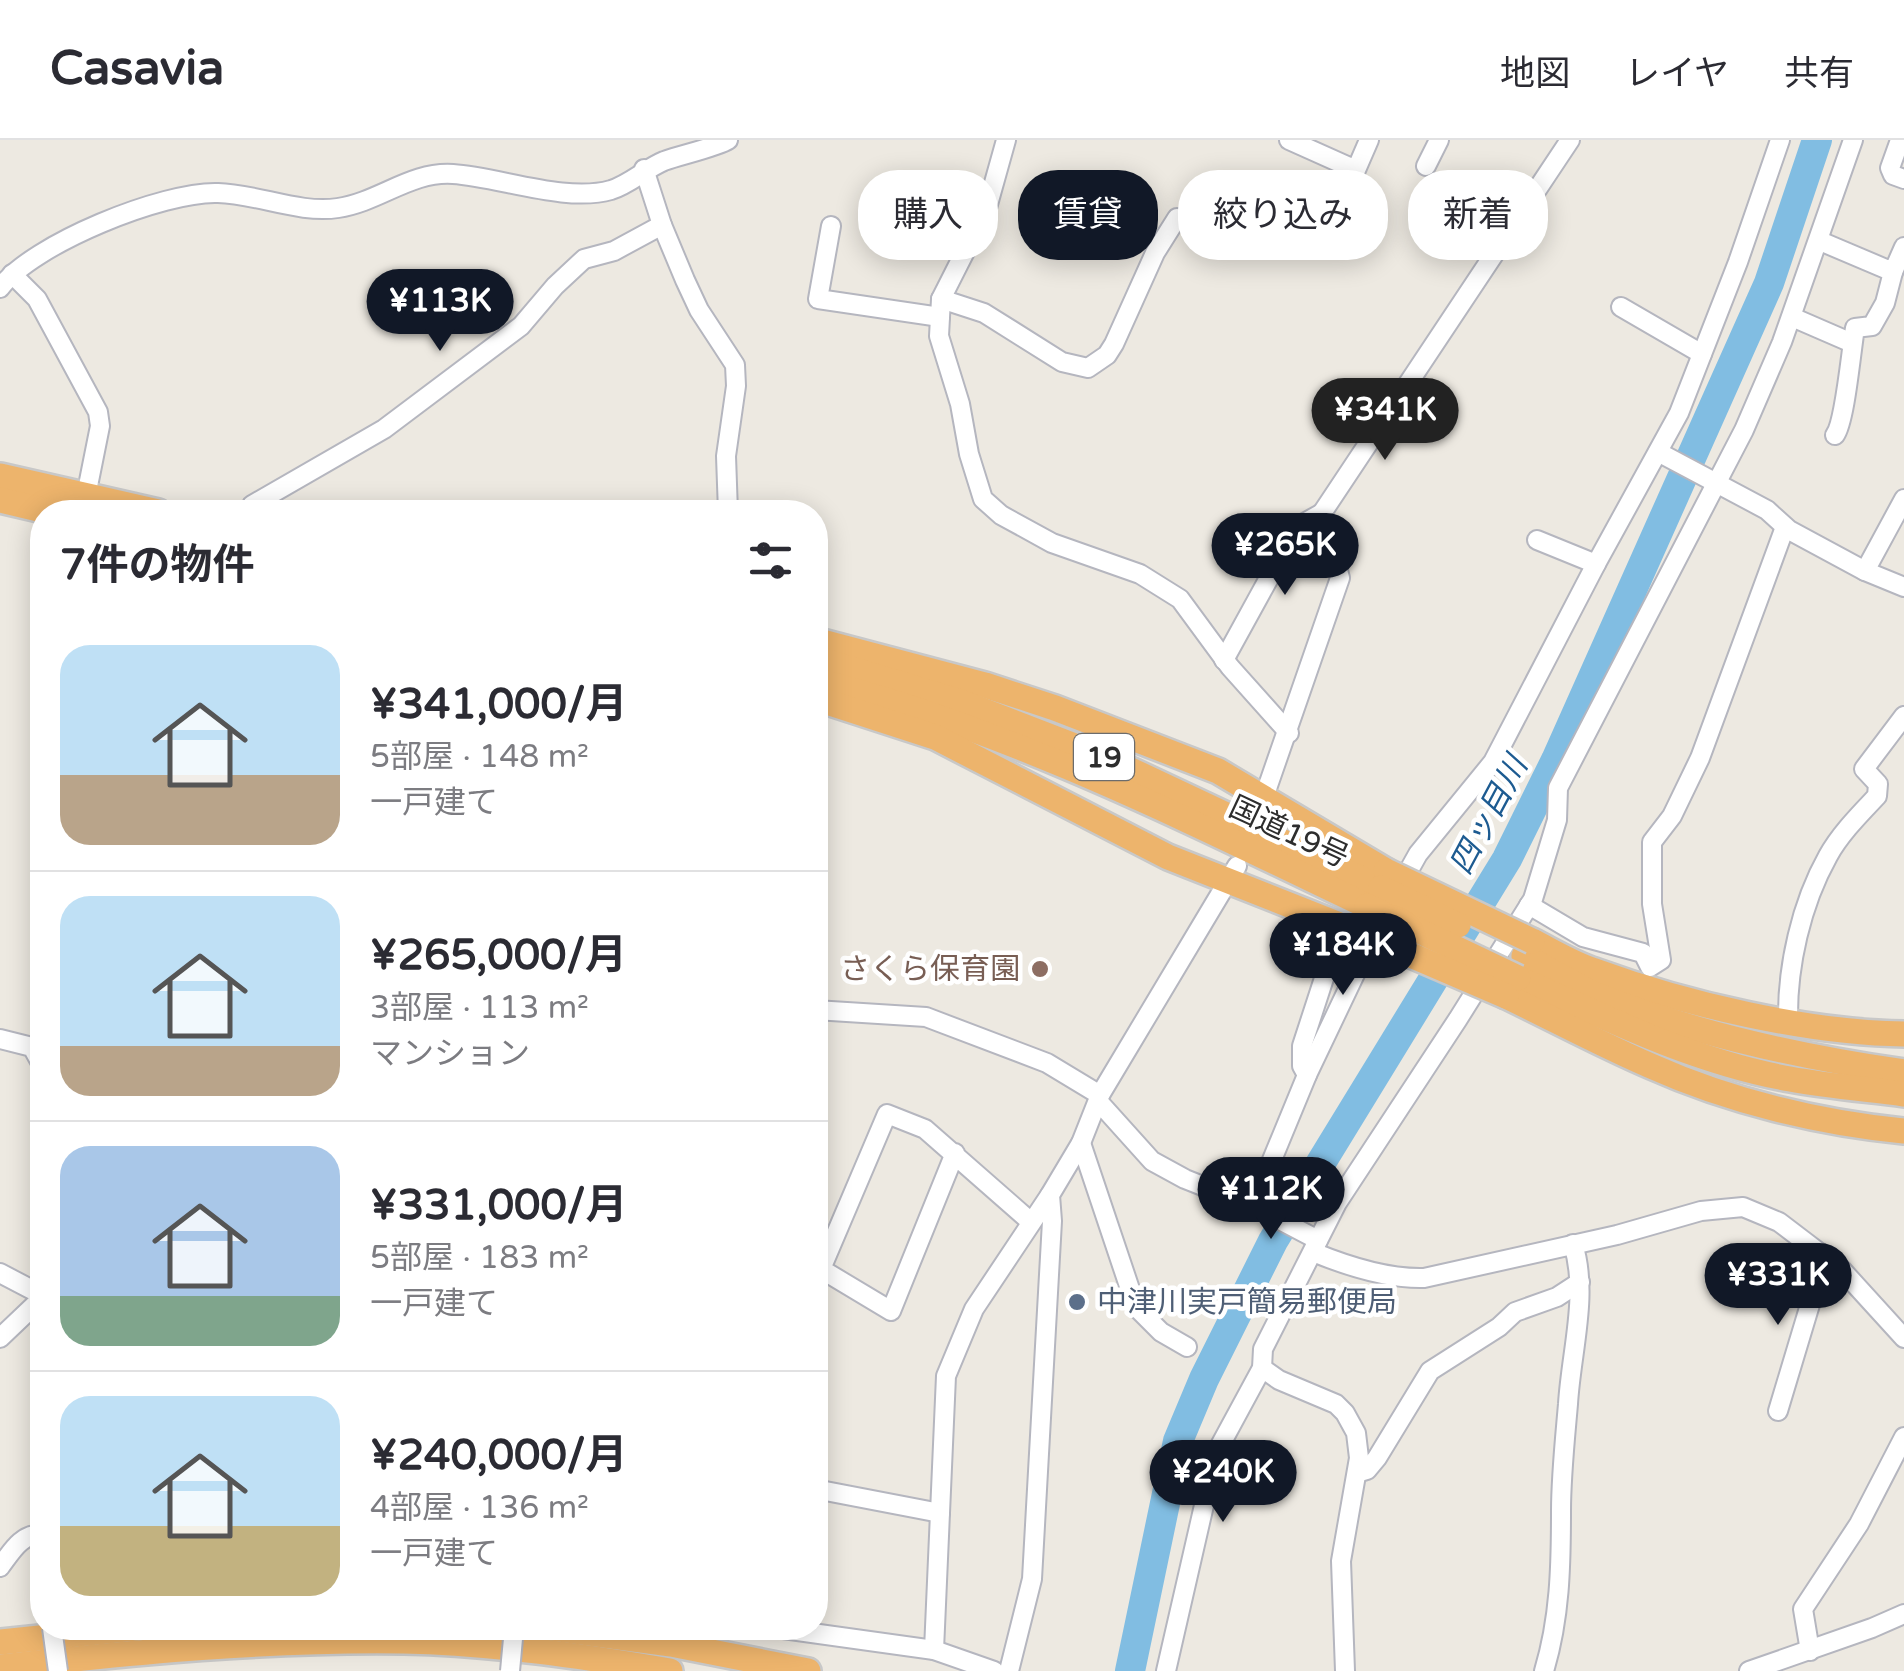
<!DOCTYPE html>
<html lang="ja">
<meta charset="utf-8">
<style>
body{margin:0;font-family:"Varela Round","Noto Sans JP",sans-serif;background:#f7f7f7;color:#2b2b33;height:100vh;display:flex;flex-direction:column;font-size:38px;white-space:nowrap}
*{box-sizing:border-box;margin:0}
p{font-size:32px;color:#7c7c81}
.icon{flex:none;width:55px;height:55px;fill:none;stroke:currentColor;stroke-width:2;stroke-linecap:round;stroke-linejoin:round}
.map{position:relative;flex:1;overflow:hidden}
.sheet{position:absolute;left:30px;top:360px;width:798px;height:1140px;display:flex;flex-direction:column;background:#fff;border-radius:40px;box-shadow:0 5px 25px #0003}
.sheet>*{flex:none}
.top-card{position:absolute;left:858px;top:30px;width:895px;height:90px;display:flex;gap:20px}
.price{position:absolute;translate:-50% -85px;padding:0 22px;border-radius:35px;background:#111827;color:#fff;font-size:32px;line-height:65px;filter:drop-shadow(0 2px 5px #0008)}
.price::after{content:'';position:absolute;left:50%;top:60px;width:30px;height:22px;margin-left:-15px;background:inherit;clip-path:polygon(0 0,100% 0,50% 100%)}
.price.selected{background:#222;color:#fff}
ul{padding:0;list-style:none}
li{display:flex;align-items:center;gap:30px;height:250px;padding:0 30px}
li+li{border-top:2px solid #e1e1e2}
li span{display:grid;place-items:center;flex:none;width:280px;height:200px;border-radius:30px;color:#555}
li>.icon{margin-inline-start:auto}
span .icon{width:120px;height:120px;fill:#fffc;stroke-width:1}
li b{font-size:42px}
h2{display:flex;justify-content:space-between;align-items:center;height:120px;padding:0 30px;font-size:42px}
.pill{padding:0 35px;border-radius:40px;background:#fff;box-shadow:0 5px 25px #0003;font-size:35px;line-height:90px}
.pill.selected{background:#111827;color:#fff}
header{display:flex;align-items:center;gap:60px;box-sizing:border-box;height:140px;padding:0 50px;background:#fff;border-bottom:2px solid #e1e1e2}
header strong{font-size:48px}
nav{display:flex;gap:55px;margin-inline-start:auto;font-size:35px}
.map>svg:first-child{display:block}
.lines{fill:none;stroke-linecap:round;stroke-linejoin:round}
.river{stroke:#81bde2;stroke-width:30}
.minor-casing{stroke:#b5b6bf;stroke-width:22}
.highway-casing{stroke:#c8c8c8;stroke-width:30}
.minor{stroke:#fff;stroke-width:18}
.highway{stroke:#edb46c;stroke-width:25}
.minor-bridge-casing{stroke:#b5b6bf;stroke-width:22;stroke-linecap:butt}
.highway-bridge-casing{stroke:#c8c8c8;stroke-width:30;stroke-linecap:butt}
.minor-bridge{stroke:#fff;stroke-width:18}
.highway-bridge{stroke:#edb46c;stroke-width:25}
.education-dot{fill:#8d6e63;stroke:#fff;stroke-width:4}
.service-dot{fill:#5c6f8a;stroke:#fff;stroke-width:4}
.labels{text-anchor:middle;stroke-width:9;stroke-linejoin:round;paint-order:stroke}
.shield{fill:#fff;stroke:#6c6c6c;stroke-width:2.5}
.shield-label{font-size:28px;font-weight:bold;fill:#2d2d2d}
.street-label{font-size:30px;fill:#2d2d2d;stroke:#fff}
.education-label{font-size:30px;fill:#785e54;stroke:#fff;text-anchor:end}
.service-label{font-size:30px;fill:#4e5e75;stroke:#fff;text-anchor:start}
.water-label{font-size:32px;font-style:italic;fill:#1d5b91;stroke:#fff}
</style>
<header>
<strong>Casavia</strong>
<nav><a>地図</a><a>レイヤ</a><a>共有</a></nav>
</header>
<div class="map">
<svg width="1904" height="1531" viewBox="0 0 1904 1531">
<rect width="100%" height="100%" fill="#ede9e1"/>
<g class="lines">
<!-- river -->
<polyline class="river" points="1130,1531 1178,1301 1204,1239 1273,1101 1507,719 1556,620 1769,143 1817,0"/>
<defs>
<g id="minor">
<polyline points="1006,0 987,68 941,159 939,196 960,264 969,314 983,359 1001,375 1052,403 1140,434 1180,459 1230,527 1289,593"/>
<polyline points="1289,0 1356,30 1369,0"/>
<polyline points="1900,0 1890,28 1893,35 1904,39"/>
<polyline points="1426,26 1439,0"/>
<polyline points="644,29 662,85 685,140 699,170 735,225 736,246 726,316 728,372"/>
<polyline points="831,86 818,159 940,177"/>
<polyline points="1820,101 1893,132 1904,107"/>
<polyline points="12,134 37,159 98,272 100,286 86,356"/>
<path d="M 0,148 C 32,104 164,51 218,53 C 258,54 299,74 338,68 C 379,62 411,31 453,34 C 499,37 566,63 611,50 C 630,44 645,29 664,21 C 681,15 717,7 728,0"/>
<polyline points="941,159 984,173 1062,222 1088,228 1107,215 1114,204 1155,113 1177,78 1232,97"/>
<polyline points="1621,167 1702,214"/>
<polyline points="1792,177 1852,203"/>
<path d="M 1835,295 C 1845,282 1851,211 1855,188 L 1872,186 L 1885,163 L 1893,132"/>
<polyline points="1658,312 1767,370 1789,390 1865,431 1904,447"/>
<polyline points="249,372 252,365 384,289 521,186 555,146 584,119 614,111 662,85"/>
<polyline points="1537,400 1596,424"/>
<polyline points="1865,431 1904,359"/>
<polyline points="1224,520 1297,387 1322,373"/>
<polyline points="1261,676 1263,660 1340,438 1322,373 1570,0"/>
<polyline points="1399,748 1418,714 1493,622 1596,424 1679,273 1738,122 1780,0"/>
<polyline points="1529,765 1583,797 1643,813 1650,827 1661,820 1652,764 1652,702 1672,676 1700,618 1785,387"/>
<polyline points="815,870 926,877 1047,923 1100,955"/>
<path d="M 1788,881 C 1787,827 1801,764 1828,716 C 1840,694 1860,674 1877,656 L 1878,644 L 1864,629 L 1904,576"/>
<polyline points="0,899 32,907 42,925"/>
<polyline points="1307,935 1302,926 1302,906 1341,786"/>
<polyline points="1098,961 1152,1021 1185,1039 1253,1066 1318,1100"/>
<polyline points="1081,1003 1136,1167 1161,1192 1187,1207"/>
<polyline points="955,1013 891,1171 821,1129 887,974 925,989 1031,1082"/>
<polyline points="1253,1066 1307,935 1377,788"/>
<path d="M 1313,1112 C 1347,1126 1388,1139 1424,1138 L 1617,1095 L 1701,1071 L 1743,1067 L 1779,1082 L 1842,1130 L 1904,1198"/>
<polyline points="0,1133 42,1155"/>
<polyline points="0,1198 42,1158"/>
<polyline points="1262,1228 1279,1240 1336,1264 1345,1273 1356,1293 1359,1318 1341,1421 1345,1531"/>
<polyline points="1778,1271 1824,1118"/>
<polyline points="1357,1333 1367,1330 1377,1318 1430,1231 1499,1187 1515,1172 1557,1157 1580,1142"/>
<polyline points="815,1349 940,1373"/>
<path d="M 0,1427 C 12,1411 21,1394 42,1394"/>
<polyline points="776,1488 934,1510 994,1531"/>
<polyline points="934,1510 946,1236 974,1169 1050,1055"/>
<polyline points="1810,1511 1803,1469 1859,1384 1904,1297"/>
<polyline points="1009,1531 1032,1439 1052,1081 1050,1055 1081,1003 1100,955 1237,726"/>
<polyline points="1166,1531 1216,1313 1262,1228 1263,1209 1337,1063 1458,879 1533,759 1557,680 1558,648 1744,290 1782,202 1853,0"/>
<path d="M 1544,1531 C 1560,1478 1561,1426 1561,1371 C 1561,1336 1565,1299 1568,1264 C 1571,1212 1589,1154 1573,1104"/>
<polyline points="1749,1531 1872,1488 1904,1474"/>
</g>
<g id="highway">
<polyline points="0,336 158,372"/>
<polyline points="0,360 51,372"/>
<polyline points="815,500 985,545 1055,568 1218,631 1386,731"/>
<polyline points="815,518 961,562 1103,617 1381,748"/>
<path d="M 815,540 C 1009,589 1187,680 1367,766"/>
<polyline points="815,558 935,597 1168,717 1355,791"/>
<path d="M 1532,801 C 1552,811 1573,824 1595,831 C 1685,864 1808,893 1904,894"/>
<path d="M 1524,816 C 1549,829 1573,845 1599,856 C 1698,895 1800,917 1904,932"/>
<path d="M 1518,838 C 1606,878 1694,922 1790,939 C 1828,946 1866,949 1904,954"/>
<path d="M 1506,856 C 1554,879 1602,905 1651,926 C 1729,961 1820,983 1904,991"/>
<polyline points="552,1488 671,1504 808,1531"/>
<polyline points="0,1502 136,1488"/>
<path d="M 0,1527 C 134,1512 269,1499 404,1501 C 493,1503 582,1516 670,1531"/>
</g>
</defs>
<!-- minor casing -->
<use href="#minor" class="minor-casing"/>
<!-- highway casing -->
<use href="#highway" class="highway-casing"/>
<!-- minor -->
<use href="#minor" class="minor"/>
<!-- highway -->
<use href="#highway" class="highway"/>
<defs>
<g id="minor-bridge">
<polyline points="52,1488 58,1531"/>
<polyline points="510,1531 514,1488"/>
</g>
<g id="highway-bridge">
<polyline points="1386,731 1532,801"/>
<polyline points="1381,748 1458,785"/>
<polyline points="1367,766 1518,838"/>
<polyline points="1355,791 1506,856"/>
</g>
</defs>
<!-- minor-bridge casing -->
<use href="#minor-bridge" class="minor-bridge-casing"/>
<!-- highway-bridge casing -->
<use href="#highway-bridge" class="highway-bridge-casing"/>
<!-- minor-bridge -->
<use href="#minor-bridge" class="minor-bridge"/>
<!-- highway-bridge -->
<use href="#highway-bridge" class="highway-bridge"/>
</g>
<!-- markers -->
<circle class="education-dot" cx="1040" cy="829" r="10"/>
<circle class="service-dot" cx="1077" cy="1162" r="10"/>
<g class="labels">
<!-- shield labels -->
<rect class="shield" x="1074" y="594" width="60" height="46" rx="8"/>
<g class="shield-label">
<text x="1104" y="627">19</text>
</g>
<!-- street labels -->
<g class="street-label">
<text transform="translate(1289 692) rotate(25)" y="10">国道19号</text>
</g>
<!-- education labels -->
<g class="education-label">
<text x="1020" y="839">さくら保育園</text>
</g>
<!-- service labels -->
<g class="service-label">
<text x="1097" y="1172">中津川実戸簡易郵便局</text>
</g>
<!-- water labels -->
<g class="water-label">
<text transform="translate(1488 675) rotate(-62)" y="11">四ッ目川</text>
</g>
</g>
</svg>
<b class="price" style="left:440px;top:214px">¥113K</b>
<b class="price selected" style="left:1385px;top:323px">¥341K</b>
<b class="price" style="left:1285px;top:458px">¥265K</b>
<b class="price" style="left:1343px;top:858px">¥184K</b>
<b class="price" style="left:1271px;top:1102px">¥112K</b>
<b class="price" style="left:1778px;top:1188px">¥331K</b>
<b class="price" style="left:1223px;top:1385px">¥240K</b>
<div class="top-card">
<a class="pill">購入</a>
<a class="pill selected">賃貸</a>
<a class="pill">絞り込み</a>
<a class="pill">新着</a>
</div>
<section class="sheet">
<h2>7件の物件<svg class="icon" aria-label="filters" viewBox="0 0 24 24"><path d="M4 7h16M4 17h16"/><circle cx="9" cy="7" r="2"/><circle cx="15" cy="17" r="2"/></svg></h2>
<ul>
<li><span style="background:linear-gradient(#bfe0f5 65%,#b9a48a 0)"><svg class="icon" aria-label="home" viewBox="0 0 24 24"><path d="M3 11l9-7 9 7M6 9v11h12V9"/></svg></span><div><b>¥341,000/月</b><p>5部屋 · 148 m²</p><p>一戸建て</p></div></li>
<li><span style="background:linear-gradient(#bfe0f5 75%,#b9a48a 0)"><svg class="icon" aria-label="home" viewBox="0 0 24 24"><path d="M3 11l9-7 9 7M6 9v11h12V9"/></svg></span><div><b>¥265,000/月</b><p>3部屋 · 113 m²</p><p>マンション</p></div></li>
<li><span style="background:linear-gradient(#a9c7e8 75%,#7fa58c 0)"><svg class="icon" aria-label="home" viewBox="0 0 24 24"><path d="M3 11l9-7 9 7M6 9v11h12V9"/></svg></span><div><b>¥331,000/月</b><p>5部屋 · 183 m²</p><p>一戸建て</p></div></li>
<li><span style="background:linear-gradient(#bfe0f5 65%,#c2b280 0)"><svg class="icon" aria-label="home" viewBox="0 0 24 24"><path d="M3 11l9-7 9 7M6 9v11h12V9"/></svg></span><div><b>¥240,000/月</b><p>4部屋 · 136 m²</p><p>一戸建て</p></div></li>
</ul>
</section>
</div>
